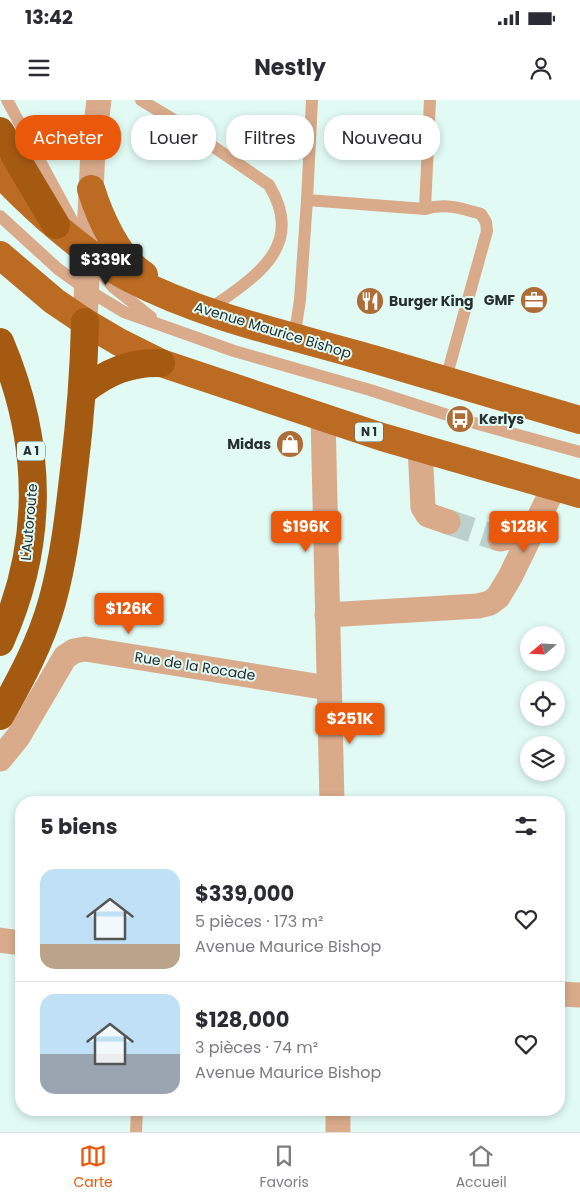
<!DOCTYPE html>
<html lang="fr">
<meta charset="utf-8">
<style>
body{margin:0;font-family:Poppins,sans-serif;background:#f7f7f7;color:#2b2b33;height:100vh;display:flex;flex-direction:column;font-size:19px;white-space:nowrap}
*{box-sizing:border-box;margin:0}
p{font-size:16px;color:#7c7c81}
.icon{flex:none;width:28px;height:28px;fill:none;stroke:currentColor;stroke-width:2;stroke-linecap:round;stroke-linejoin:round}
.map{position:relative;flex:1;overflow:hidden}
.side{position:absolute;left:15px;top:696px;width:550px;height:320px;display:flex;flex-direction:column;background:#fff;border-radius:20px;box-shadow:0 2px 8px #0003}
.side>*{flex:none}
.top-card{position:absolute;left:15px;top:15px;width:550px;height:45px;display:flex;gap:10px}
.needle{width:32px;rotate:251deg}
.buttons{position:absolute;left:520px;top:526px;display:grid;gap:10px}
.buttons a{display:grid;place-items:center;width:45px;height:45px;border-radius:50%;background:#fff;box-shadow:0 2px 8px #0003;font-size:25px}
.price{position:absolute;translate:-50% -42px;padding:0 11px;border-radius:5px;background:#ea580c;color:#fff;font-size:16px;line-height:32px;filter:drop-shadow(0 1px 2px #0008)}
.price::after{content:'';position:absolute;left:50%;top:30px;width:15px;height:11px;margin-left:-8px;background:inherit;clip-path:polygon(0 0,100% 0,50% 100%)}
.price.selected{background:#222;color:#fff}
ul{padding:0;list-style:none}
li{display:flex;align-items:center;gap:15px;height:125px;padding:0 25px}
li+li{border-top:1px solid #e1e1e2}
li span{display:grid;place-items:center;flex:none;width:140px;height:100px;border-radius:15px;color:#555}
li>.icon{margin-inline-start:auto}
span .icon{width:60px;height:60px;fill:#fffc;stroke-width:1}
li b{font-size:21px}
h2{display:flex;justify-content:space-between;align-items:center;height:60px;padding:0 25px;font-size:21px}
.tag{padding:0 18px;border-radius:20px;background:#fff;box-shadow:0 2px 8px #0003;font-size:18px;line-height:45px}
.tag.selected{background:#ea580c;color:#fff}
.status{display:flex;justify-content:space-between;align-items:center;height:35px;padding:0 25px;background:#fff;direction:ltr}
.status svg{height:14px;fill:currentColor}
header{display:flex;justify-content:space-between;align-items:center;height:65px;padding:0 25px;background:#fff;font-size:22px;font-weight:700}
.dock{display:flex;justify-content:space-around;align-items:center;height:70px;border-top:1px solid #e1e1e2;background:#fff;font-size:14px;color:#7c7c81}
.dock a{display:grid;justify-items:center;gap:2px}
.dock .selected{color:#ea580c}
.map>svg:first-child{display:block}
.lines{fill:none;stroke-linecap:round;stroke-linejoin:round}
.street-tunnel{stroke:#bcd1cc;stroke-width:25;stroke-dasharray:25 12;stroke-linecap:butt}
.lane{stroke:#d9ab8b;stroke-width:12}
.street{stroke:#d9ab8b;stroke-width:25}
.primary{stroke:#bc6b22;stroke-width:28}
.highway{stroke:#a55a12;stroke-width:28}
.labels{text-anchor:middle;stroke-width:4;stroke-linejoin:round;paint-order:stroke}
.shield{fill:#e1faf4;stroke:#5e6c69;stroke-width:1}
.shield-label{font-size:12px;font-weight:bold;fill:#262f2d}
.poi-label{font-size:14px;font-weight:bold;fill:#262f2d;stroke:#e1faf4;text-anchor:end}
.street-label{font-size:14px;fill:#262f2d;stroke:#e1faf4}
</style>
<div class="status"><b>13:42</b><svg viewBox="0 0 49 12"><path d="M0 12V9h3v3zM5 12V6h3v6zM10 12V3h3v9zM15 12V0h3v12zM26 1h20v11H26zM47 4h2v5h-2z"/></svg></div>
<header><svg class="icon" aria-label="menu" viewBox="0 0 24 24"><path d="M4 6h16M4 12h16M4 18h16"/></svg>Nestly<svg class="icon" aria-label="person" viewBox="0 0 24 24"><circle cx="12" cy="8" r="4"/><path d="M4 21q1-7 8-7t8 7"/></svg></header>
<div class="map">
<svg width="580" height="1032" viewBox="0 0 580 1032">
<rect width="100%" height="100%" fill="#e1faf4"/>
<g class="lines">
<!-- street-tunnel -->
<polyline class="street-tunnel" points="448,422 500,439"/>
<!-- lane -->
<g class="lane">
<polyline points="7,0 81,137"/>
<path d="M 141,0 L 179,23 L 269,85 C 307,148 253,178 207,211"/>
<polyline points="312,0 307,100 425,109"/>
<path d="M 430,0 L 425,109 C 446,103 461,108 481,114 L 486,122 L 487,131 L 445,282"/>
<polyline points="0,116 58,169 86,189 124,212 234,251 370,290 460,319 580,352"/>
<polyline points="99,170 113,187 151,217"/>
<polyline points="294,239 300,200 307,100"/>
<polyline points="136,1032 137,1011"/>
</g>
<!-- street -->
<g class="street">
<polyline points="85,222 93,49 99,0"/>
<polyline points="323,316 332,702"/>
<polyline points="420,347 423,407 428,415 448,422"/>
<polyline points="500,439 510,437 535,425"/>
<polyline points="327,515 478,506 490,503 498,497 510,477 554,387"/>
<polyline points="0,659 18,637 65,557 74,551 85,549 328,588"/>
<polyline points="0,840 21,843"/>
<polyline points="559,894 580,895"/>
<polyline points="338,1032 338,1010"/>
</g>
<!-- primary -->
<g class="primary">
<path d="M 0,73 C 34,109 85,155 129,178 C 206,218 290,235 373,259 C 442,279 511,300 580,320"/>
<path d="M 91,89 C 100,118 118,158 144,175"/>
<polyline points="0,155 54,201 85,222 119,242 161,263 382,337 580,394"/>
</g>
<!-- highway -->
<g class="highway">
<polyline points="0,31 56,125"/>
<path d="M 0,242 C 43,343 45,442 0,542"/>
<path d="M 83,291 C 107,272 130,262 161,263"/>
<path d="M 0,616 C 21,579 41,542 52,502 C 64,459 69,414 74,370 C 80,321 84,272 85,222"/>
</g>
</g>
<!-- icons -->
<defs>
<symbol id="office-disc" viewBox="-11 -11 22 22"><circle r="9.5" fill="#ae6c37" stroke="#e1faf4"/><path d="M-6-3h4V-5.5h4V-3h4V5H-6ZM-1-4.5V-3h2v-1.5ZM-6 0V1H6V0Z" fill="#fff"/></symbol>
<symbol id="restaurant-disc" viewBox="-11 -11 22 22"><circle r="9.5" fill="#ae6c37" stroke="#e1faf4"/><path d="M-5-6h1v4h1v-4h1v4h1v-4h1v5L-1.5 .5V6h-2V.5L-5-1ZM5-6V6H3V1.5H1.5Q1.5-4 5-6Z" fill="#fff"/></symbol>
<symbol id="bus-disc" viewBox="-11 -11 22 22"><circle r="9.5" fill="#ae6c37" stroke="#e1faf4"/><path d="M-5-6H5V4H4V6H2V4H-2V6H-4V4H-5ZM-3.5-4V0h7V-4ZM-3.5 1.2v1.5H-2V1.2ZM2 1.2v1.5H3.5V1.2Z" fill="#fff"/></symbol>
<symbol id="shop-disc" viewBox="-11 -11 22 22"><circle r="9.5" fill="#ae6c37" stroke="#e1faf4"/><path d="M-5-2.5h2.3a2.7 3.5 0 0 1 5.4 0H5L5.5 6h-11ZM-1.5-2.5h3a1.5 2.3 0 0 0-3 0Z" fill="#fff"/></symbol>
</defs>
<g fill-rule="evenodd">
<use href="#office-disc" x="518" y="184" width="32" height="32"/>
<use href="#restaurant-disc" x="354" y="185" width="32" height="32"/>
<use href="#bus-disc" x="444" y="303" width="32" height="32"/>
<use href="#shop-disc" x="274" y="328" width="32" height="32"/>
</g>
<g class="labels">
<!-- shield labels -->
<g class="shield">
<rect x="355" y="322.5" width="28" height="19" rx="4"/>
<rect x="17" y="341.5" width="28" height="19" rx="4"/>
</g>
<g class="shield-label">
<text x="369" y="336">N 1</text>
<text x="31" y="355">A 1</text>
</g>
<!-- poi labels -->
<g class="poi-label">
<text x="515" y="205">GMF</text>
<text x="389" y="206" text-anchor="start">Burger King</text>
<text x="479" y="324" text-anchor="start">Kerlys</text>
<text x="271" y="349">Midas</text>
</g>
<!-- street labels -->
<g class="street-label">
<text transform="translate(273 230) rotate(17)" y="5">Avenue Maurice Bishop</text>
<text transform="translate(29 422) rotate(-85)" y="5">L'Autoroute</text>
<text transform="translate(195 566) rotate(9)" y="5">Rue de la Rocade</text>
</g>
</g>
</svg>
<div class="buttons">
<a><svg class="needle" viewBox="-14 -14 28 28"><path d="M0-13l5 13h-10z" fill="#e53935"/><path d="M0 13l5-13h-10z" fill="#7c7c81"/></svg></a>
<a><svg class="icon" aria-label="locate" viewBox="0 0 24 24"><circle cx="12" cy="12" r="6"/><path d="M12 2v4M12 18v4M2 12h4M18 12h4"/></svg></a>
<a><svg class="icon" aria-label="layers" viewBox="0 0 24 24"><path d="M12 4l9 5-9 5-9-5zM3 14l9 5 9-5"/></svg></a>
</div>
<b class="price selected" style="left:106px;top:186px">$339K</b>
<b class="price" style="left:306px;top:453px">$196K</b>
<b class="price" style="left:524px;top:453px">$128K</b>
<b class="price" style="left:129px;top:535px">$126K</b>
<b class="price" style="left:350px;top:645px">$251K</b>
<div class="top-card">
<a class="tag selected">Acheter</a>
<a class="tag">Louer</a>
<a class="tag">Filtres</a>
<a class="tag">Nouveau</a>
</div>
<section class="side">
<h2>5 biens<svg class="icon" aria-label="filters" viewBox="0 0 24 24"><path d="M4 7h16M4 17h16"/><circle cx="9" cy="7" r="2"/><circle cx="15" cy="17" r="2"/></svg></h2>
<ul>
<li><span style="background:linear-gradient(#bfe0f5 75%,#b9a48a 0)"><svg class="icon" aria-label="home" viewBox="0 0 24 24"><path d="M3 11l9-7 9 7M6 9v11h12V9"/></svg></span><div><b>$339,000</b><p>5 pièces · 173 m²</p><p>Avenue Maurice Bishop</p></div><svg class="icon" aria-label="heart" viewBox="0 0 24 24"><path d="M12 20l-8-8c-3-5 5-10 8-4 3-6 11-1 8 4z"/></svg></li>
<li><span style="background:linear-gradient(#bfe0f5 60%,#9aa5b1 0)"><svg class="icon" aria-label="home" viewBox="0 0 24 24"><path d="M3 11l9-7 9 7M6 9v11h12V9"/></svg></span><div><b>$128,000</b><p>3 pièces · 74 m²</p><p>Avenue Maurice Bishop</p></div><svg class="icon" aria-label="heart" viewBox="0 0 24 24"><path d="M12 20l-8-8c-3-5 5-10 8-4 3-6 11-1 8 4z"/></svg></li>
</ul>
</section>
</div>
<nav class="dock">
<a class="selected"><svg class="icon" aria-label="map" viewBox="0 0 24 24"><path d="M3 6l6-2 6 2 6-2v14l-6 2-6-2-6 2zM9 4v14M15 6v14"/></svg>Carte</a>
<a><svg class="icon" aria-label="saved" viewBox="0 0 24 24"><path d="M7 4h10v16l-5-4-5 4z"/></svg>Favoris</a>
<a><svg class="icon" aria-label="home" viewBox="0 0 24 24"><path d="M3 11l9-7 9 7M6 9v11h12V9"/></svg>Accueil</a>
</nav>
